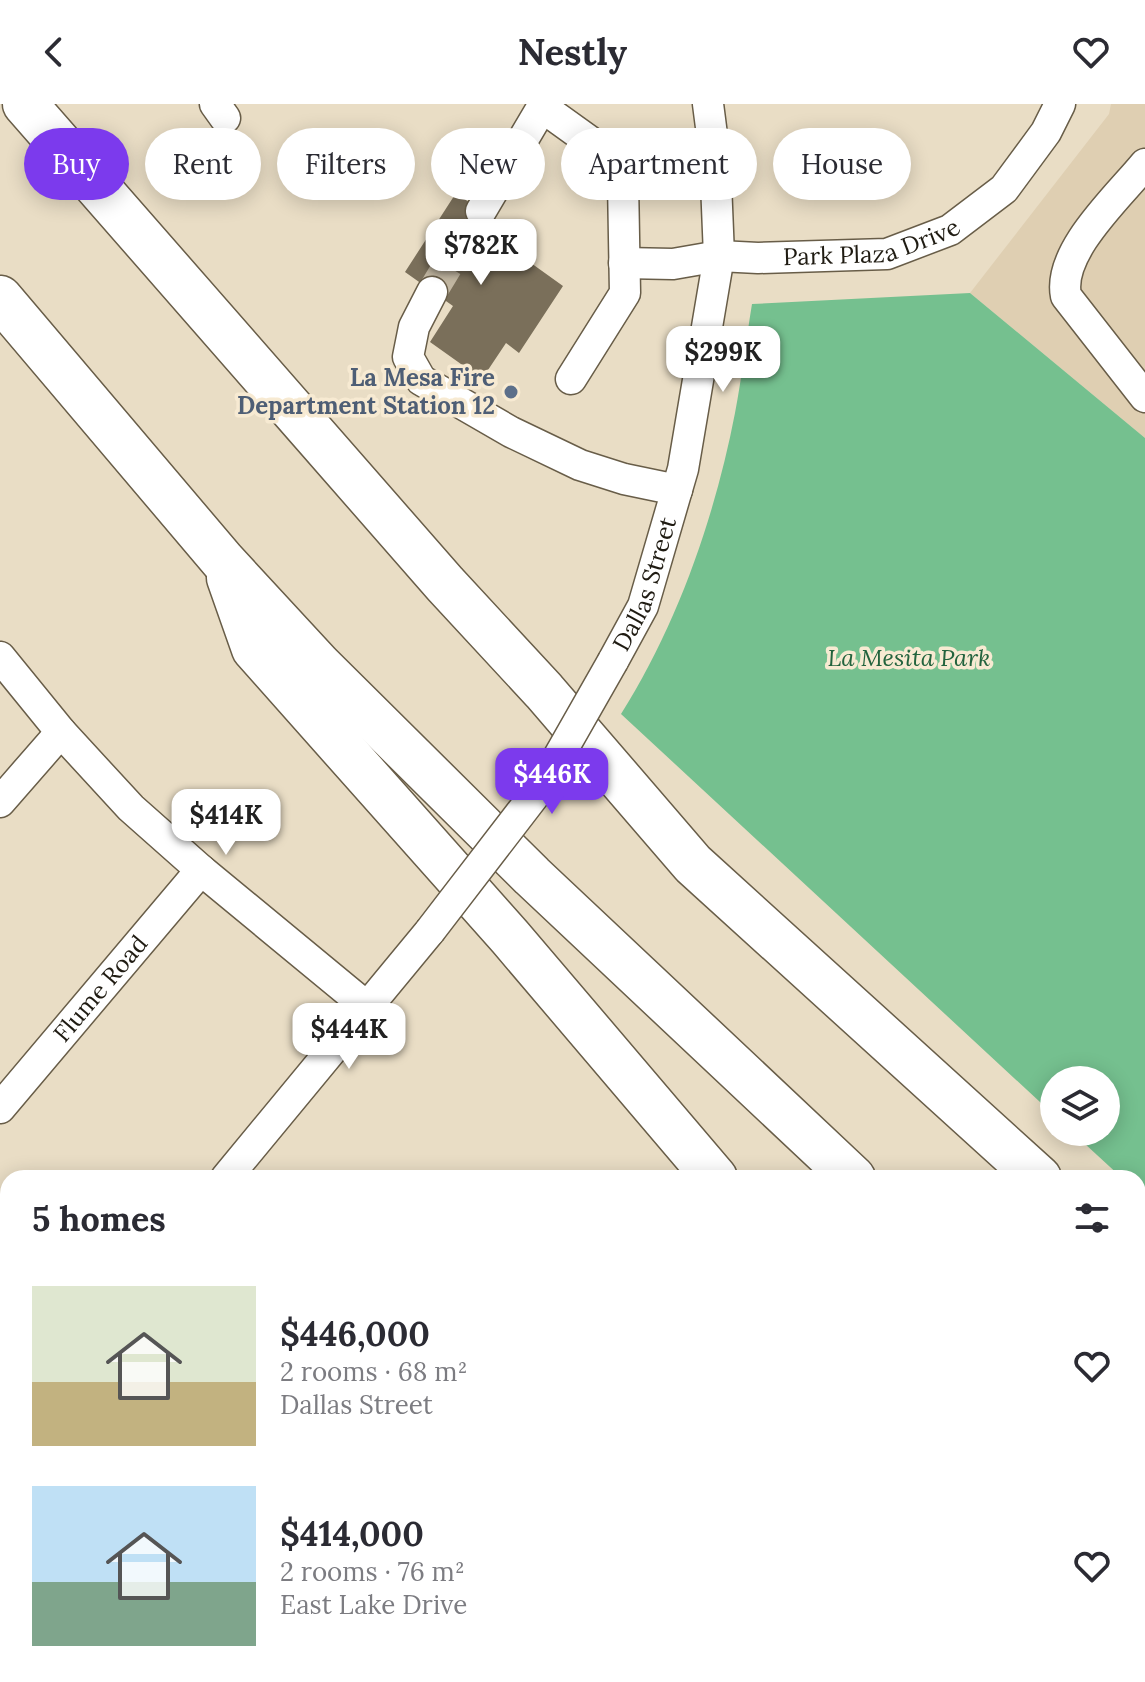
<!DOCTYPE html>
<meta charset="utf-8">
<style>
body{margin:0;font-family:Lora,serif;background:#f2f2f3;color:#2b2b33;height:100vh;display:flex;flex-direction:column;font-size:30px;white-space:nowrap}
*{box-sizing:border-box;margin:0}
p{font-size:26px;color:#7c7c81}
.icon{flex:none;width:44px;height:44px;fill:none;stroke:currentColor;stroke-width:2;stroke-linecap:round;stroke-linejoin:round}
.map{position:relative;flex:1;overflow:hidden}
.drawer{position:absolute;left:0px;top:1066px;width:1146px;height:512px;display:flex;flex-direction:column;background:#fff;border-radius:24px 24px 0 0;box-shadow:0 4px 20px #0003}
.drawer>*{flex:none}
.banner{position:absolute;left:24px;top:24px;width:1098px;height:72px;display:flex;gap:16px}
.tools{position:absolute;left:1040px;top:962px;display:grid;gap:16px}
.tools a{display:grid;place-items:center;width:80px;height:80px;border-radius:50%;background:#fff;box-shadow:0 4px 20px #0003;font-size:40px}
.price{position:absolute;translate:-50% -68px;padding:0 18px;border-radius:16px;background:#fff;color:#222;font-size:26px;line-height:52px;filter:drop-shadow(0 2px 4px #0008)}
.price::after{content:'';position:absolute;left:50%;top:48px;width:24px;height:18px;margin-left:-12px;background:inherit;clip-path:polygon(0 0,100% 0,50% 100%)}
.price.current{background:#7c3aed;color:#fff}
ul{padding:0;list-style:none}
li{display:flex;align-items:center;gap:24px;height:200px;padding:0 32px}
li span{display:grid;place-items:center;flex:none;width:224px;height:160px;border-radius:0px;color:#555}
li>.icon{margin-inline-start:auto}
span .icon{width:96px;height:96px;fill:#fffc;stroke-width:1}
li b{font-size:34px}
h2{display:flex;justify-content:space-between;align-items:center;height:96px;padding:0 32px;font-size:34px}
.tag{padding:0 28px;border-radius:36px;background:#fff;box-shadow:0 4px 20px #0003;font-size:28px;line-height:72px}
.tag.current{background:#7c3aed;color:#fff}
header{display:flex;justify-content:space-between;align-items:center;height:104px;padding:0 32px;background:#fff;font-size:36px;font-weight:700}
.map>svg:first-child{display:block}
.built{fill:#dfcfb2}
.green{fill:#75c08f}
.building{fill:#7a6f5a}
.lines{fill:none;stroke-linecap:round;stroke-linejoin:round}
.minor-tunnel{stroke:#c1b6a1;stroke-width:30;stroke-dasharray:30 15;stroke-linecap:butt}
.minor-casing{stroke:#685d48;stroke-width:33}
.highway-casing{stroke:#685d48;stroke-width:47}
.minor{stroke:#fff;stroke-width:30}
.highway{stroke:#fff;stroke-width:44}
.minor-bridge-casing{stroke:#685d48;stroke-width:33;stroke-linecap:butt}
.minor-bridge{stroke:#fff;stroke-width:30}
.service-dot{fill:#5c6f8a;stroke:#f7ead2;stroke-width:3}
.labels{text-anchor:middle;stroke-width:7;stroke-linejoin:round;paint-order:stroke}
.street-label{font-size:24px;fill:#1f1b12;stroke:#f7ead2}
.service-label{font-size:24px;font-weight:bold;fill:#4e5e75;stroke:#f7ead2;text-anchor:end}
.park-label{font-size:24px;font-style:italic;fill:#22633d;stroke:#f7ead2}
</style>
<header><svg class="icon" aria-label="back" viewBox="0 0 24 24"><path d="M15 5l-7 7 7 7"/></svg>Nestly<svg class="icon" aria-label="heart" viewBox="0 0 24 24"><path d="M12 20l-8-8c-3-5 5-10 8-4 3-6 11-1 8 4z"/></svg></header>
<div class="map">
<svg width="1145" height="1578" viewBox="0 0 1145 1578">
<rect width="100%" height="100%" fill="#e9ddc5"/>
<!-- built -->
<polygon class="built" points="1111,0 1145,0 1145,334 970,189 1109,10"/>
<!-- green -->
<path class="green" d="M 970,189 L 1145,334 L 1145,1095 L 1138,1089 L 1138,1074 L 1122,1074 L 1072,1028 L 1106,1028 L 1106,976 L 1054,976 L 1054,1011 L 621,610 C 678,520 715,412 735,309 C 742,273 746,236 752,200 Z"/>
<!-- building -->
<polygon class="building" points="456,89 511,128 503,139 563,182 519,249 506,239 482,275 430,238 453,202 405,168"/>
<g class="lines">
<!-- minor-tunnel -->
<polyline class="minor-tunnel" points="432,188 481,107"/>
<defs>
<g id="minor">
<polyline points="215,0 225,14"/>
<polyline points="542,3 592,39 605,52 623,77 625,189 571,275"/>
<path d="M 1145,60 C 1118,93 1057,148 1066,192 L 1145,293"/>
<polyline points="481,107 544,0"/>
<path id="s1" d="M 624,159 L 673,160 L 719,152 L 758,154 L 887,150 L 950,126 L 1004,85 L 1046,28 L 1060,0"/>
<polyline points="432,188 414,223 408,253 421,276 511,328 580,361 624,375 677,386"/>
<polyline points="0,553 61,628 131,704 201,766 367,903"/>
<path id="s2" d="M 613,557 L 643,502 L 683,365 L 719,152 L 715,54 L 708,0"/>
<polyline points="0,698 61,628"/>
<path id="s3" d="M 0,1004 L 201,766"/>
<polyline points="226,1074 430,827"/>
<polyline points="0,1341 8,1332"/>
<polyline points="792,1570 802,1578"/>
<polyline points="329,1578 335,1570"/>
</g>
<g id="highway">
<polyline points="25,0 445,480 544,587 693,760 1039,1074"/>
<polyline points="0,194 223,457 319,561 532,772 853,1074"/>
<polyline points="229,474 254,545 510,833 715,1074"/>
<polyline points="1138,1156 1145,1162"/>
<polyline points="1138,1326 1145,1332"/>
<polyline points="1005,1570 1009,1578"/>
</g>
</defs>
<!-- minor casing -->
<use href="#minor" class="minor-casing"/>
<!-- highway casing -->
<use href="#highway" class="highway-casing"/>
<!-- minor -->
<use href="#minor" class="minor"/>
<!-- highway -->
<use href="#highway" class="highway"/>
<defs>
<polyline id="minor-bridge" points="430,827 543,680 613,557"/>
</defs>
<!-- minor-bridge casing -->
<use href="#minor-bridge" class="minor-bridge-casing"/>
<!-- minor-bridge -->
<use href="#minor-bridge" class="minor-bridge"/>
</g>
<!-- markers -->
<circle class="service-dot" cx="511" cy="288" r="8"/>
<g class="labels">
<!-- street labels -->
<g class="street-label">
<text dy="8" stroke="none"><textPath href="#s1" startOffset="250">Park Plaza Drive</textPath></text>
<text dy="8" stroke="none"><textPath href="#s2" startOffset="84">Dallas Street</textPath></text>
<text dy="8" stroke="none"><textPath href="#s3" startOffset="156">Flume Road</textPath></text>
</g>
<!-- service labels -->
<g class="service-label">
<text x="495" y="282">La Mesa Fire<tspan x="495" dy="28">Department Station 12</tspan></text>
</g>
<!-- park labels -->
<g class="park-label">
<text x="909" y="562">La Mesita Park</text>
</g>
</g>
</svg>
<div class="tools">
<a><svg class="icon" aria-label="layers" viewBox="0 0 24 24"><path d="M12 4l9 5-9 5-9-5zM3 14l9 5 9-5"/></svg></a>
</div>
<b class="price" style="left:481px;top:183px">$782K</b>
<b class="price" style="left:723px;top:290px">$299K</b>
<b class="price current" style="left:552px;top:712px">$446K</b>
<b class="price" style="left:226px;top:753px">$414K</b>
<b class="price" style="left:349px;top:967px">$444K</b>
<div class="banner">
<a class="tag current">Buy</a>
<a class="tag">Rent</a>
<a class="tag">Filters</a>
<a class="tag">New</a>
<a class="tag">Apartment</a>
<a class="tag">House</a>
</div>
<section class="drawer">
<h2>5 homes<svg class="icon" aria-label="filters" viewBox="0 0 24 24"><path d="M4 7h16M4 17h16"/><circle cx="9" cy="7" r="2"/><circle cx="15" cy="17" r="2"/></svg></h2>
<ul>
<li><span style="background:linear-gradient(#dfe7d0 60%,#c2b280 0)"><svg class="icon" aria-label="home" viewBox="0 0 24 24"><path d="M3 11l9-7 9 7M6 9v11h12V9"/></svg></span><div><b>$446,000</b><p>2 rooms · 68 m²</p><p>Dallas Street</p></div><svg class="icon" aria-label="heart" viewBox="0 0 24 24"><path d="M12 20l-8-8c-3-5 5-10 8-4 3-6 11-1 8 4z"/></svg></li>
<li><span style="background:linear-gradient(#bfe0f5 60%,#7fa58c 0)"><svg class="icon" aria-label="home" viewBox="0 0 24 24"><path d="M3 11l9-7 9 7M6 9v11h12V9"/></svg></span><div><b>$414,000</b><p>2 rooms · 76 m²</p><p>East Lake Drive</p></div><svg class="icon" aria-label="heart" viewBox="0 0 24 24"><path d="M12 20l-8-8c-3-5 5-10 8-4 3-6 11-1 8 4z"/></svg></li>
</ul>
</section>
</div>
